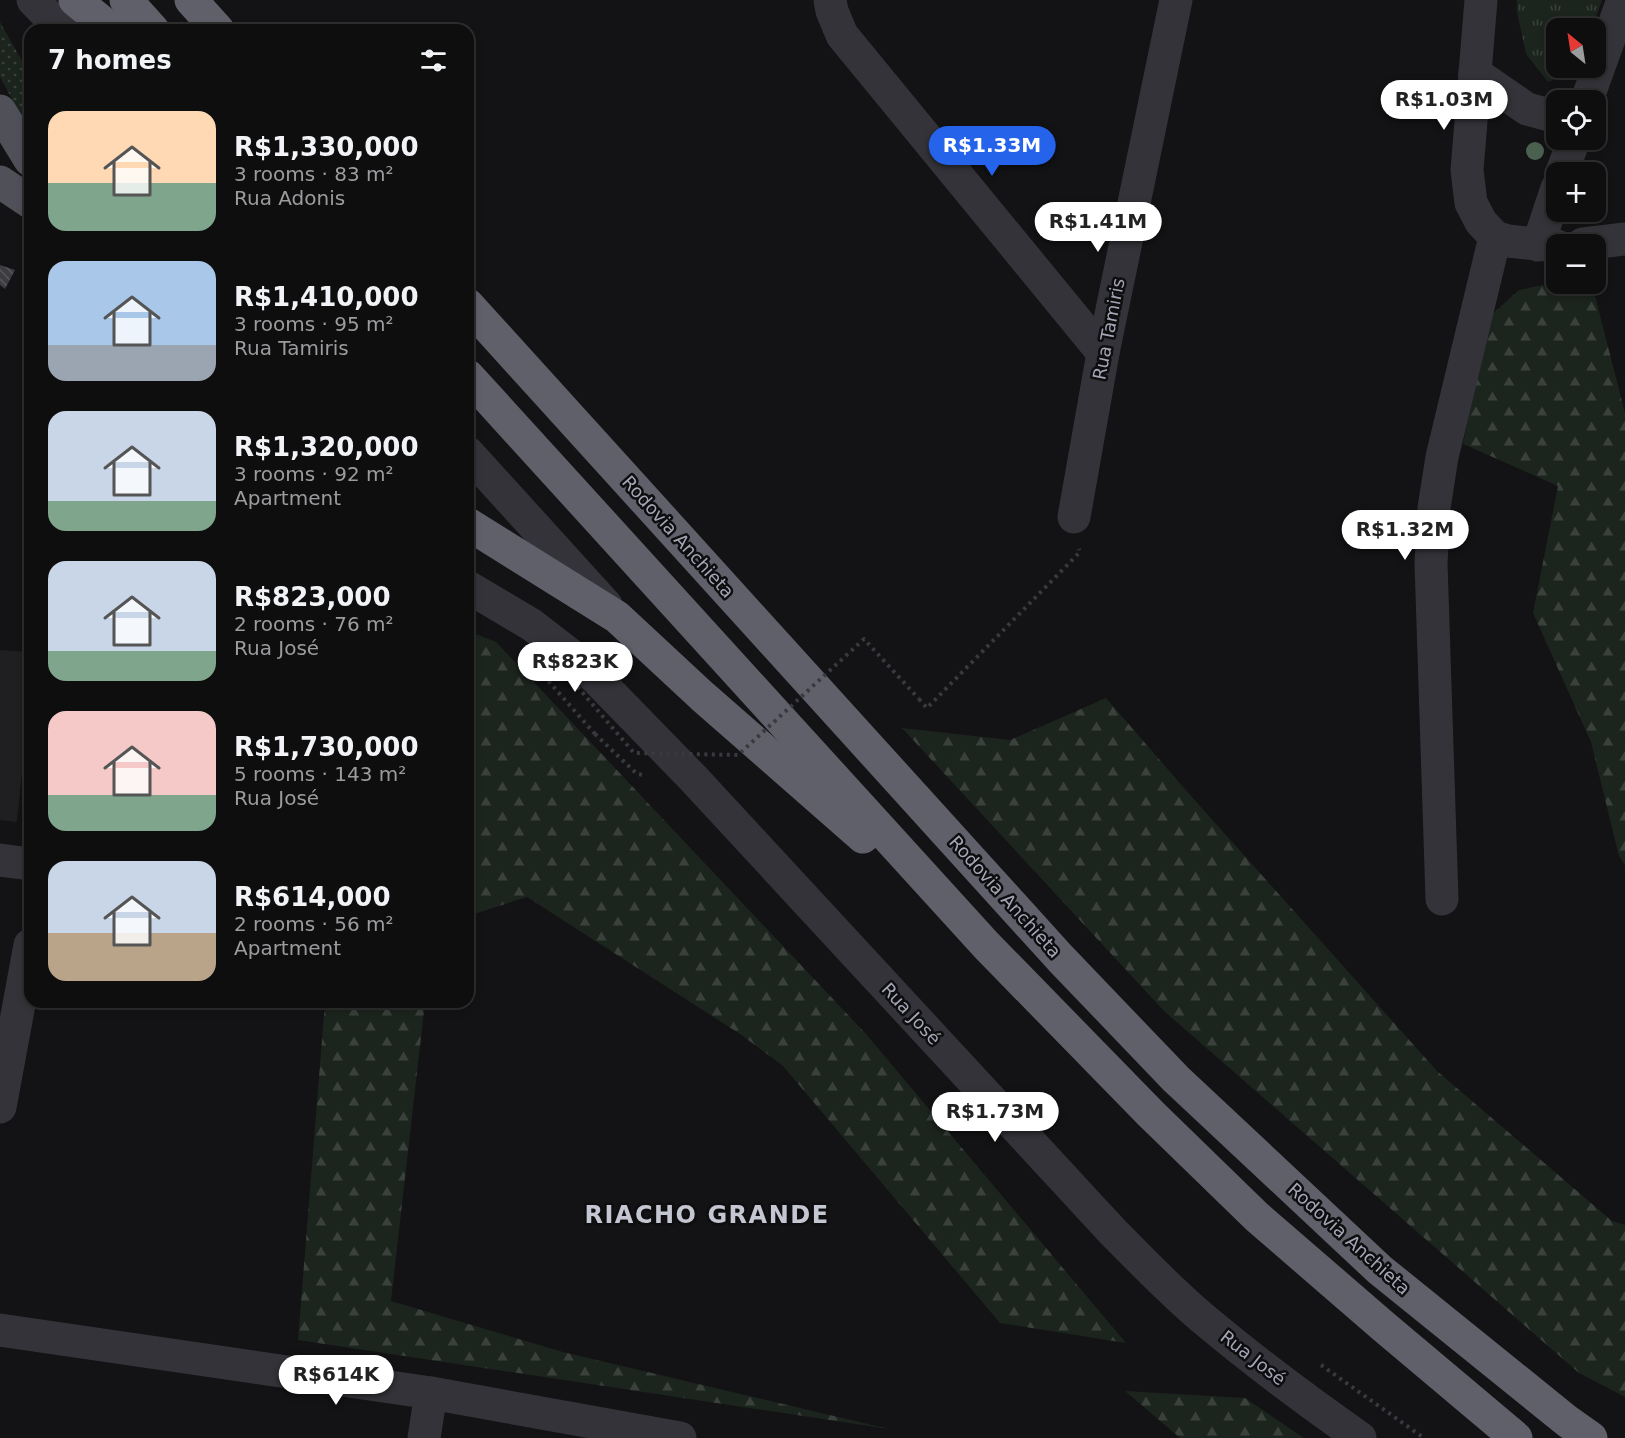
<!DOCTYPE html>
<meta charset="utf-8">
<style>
body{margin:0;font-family:"DejaVu Sans",sans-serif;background:#171718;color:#f1f3f6;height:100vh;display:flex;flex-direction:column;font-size:22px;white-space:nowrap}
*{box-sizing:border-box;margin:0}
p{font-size:20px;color:#9b9c9e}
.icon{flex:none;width:33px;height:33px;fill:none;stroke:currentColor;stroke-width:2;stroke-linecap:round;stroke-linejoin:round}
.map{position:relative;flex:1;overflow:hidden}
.sheet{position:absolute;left:24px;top:24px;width:450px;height:984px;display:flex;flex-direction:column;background:#0e0e0f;border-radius:18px;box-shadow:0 3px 9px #0003,0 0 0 2px #2e2e2f}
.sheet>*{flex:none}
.needle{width:39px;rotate:330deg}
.buttons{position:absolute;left:1546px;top:18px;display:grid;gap:12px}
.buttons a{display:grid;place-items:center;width:60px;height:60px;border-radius:12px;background:#0e0e0f;box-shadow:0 3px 9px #0003,0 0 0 2px #2e2e2f;font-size:30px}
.price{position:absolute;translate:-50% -51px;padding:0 14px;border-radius:21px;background:#fff;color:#222;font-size:20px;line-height:39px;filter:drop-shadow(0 2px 3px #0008)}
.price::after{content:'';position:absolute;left:50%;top:36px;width:18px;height:14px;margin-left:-9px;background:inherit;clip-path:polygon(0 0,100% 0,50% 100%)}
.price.selected{background:#2563eb;color:#fff}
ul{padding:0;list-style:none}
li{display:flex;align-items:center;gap:18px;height:150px;padding:0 24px}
li span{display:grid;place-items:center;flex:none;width:168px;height:120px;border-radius:18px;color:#555}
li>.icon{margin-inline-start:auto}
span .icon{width:72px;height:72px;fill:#fffc;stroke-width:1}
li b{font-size:26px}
h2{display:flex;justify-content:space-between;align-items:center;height:72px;padding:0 24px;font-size:26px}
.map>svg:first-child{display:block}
.built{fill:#1f1e21}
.grass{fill:url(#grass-dots)}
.forest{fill:url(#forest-firs)}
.park{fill:url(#park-tufts)}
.building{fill:url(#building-back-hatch)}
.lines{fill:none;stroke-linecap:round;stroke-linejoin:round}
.path{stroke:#393a40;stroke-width:4;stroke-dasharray:3 4.5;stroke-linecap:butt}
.minor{stroke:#333339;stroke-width:33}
.major{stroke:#4f5058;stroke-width:33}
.highway{stroke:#5f606a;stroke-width:33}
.path-bridge{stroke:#393a40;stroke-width:4;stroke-dasharray:3 4.5;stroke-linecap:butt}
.tree{fill:#4b6150}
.labels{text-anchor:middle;stroke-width:5;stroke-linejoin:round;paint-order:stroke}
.street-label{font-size:18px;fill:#a3a6b5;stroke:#0e0d0f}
.district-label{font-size:24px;font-weight:bold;letter-spacing:1.5px;fill:#c4c6d1;stroke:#0e0d0f}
</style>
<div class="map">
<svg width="1625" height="1438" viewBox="0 0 1625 1438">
<defs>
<pattern id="grass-dots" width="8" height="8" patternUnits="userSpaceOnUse" patternTransform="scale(1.5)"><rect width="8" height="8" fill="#1c241e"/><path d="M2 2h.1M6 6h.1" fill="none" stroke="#3a413c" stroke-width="1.8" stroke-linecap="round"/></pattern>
<pattern id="forest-firs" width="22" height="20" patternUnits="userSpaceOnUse" patternTransform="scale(1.5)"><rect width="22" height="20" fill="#1c241e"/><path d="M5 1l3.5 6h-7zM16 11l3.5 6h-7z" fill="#3a413c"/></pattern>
<pattern id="park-tufts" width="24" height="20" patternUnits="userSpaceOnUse" patternTransform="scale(1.5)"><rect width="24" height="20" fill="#1c241e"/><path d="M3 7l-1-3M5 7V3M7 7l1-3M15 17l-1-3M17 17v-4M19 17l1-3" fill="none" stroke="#3a413c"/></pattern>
<pattern id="building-back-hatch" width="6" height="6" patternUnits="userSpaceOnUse" patternTransform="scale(1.5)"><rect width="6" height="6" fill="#3c3c41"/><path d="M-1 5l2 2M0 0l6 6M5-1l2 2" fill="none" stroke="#55555a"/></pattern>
</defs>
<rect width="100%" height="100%" fill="#131214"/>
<!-- built -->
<polygon class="built" points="0,650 30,652 30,695 17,822 0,820"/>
<!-- grass -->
<polygon class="grass" points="0,22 30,75 30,132 0,77"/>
<!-- forest -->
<g class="forest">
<polygon points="1557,282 1557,284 1592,284 1625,413 1625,865 1619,856 1591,742 1533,613 1558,486 1463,444 1488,318 1519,290"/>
<polygon points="468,631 496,642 866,1034 1126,1343 1000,1323 783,1066 740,1034 527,897 468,916"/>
<polygon points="1106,698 1191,796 1437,1071 1612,1221 1625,1225 1625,1397 1579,1373 1164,1011 902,728 1010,740"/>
<polygon points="325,1002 425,1002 391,1301 563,1352 889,1429 298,1340"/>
<polygon points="1125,1391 1245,1398 1304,1438 1180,1438"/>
</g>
<!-- park -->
<polygon class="park" points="1517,0 1602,0 1592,28 1557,28 1557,68 1577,68 1576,70 1548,82 1526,54 1517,12"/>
<!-- building -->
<polygon class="building" points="0,265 15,270 5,289 0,285"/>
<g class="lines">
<!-- path -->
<g class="path">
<polyline points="919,699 927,708 1080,552 1079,549"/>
<polyline points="595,734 637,774 644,775"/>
<polyline points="1321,1365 1424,1438"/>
</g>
<!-- minor -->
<g class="minor">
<polyline points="33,0 62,30"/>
<polyline points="830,0 832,11 842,35 1103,353"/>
<polyline points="1481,0 1467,170 1471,203 1481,222 1495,237 1508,241 1557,246"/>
<polyline points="1475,73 1527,109 1557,117"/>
<polyline points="1587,100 1623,0"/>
<polyline points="1562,172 1574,140"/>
<polyline points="1583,244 1625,239"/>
<polyline points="1538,245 1557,188"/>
<polyline points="468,453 606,605"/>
<polyline points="1074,517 1103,353 1176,0"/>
<path d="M 468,587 L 532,625 L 581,663 L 693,778 L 1113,1232 C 1143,1262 1173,1294 1206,1321 C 1255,1362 1307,1401 1360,1438"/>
<polyline points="0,860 30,864"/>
<polyline points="1442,899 1431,563 1434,508 1442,457 1495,237"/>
<polyline points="0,1107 30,945"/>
<polyline points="0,1330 431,1393 680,1438"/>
<polyline points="424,1438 431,1393"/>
</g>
<!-- major -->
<g class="major">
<polyline points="0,111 30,160"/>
<polyline points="0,182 30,202"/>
</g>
<!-- highway -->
<g class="highway">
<polyline points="75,0 112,30"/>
<polyline points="126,0 153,30"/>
<polyline points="191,0 218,30"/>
<polyline points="468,305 1061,959 1176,1079 1380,1270 1567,1421 1591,1438"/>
<polyline points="468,376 986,945 1151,1114 1257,1217 1383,1326 1516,1438"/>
<polyline points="468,524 617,617 702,696 863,837"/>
</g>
<!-- path-bridge -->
<polyline class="path-bridge" points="595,734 544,676 542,671 545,663 552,661 559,665 634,753 738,755 864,639 919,699"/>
</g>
<!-- trees -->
<circle class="tree" cx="1535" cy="151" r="9"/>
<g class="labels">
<!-- street labels -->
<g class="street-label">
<text transform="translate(1109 329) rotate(-79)" y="6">Rua Tamiris</text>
<text transform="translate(678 537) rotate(48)" y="6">Rodovia Anchieta</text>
<text transform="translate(1005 897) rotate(48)" y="6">Rodovia Anchieta</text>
<text transform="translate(911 1014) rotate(47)" y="6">Rua José</text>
<text transform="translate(1349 1239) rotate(42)" y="6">Rodovia Anchieta</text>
<text transform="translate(1253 1358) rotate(38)" y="6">Rua José</text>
</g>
<!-- district labels -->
<g class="district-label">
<text x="707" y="1223">RIACHO GRANDE</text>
</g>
</g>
</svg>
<div class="buttons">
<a><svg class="needle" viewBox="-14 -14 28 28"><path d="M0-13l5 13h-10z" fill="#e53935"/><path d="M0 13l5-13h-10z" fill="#9b9c9e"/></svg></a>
<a><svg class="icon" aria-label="locate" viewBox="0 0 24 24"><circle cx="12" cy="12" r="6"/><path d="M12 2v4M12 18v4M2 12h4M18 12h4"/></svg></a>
<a>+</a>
<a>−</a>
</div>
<b class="price" style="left:1444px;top:131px">R$1.03M</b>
<b class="price selected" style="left:992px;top:177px">R$1.33M</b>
<b class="price" style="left:1098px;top:253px">R$1.41M</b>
<b class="price" style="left:1405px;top:561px">R$1.32M</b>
<b class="price" style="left:575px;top:693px">R$823K</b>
<b class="price" style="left:995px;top:1143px">R$1.73M</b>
<b class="price" style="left:336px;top:1406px">R$614K</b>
<section class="sheet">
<h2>7 homes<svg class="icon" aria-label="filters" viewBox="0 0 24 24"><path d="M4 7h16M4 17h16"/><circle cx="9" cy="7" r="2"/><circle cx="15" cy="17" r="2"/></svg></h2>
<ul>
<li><span style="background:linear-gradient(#ffd9b3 60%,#7fa58c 0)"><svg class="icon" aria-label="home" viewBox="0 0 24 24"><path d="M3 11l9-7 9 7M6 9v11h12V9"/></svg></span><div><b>R$1,330,000</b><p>3 rooms · 83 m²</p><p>Rua Adonis</p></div></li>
<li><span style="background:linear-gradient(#a9c7e8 70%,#9aa5b1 0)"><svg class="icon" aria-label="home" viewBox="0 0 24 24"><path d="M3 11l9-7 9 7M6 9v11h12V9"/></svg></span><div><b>R$1,410,000</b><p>3 rooms · 95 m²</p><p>Rua Tamiris</p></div></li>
<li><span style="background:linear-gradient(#c9d6e8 75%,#7fa58c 0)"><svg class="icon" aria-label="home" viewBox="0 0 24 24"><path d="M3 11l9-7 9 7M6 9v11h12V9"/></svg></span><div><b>R$1,320,000</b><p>3 rooms · 92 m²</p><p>Apartment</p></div></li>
<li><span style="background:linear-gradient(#c9d6e8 75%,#7fa58c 0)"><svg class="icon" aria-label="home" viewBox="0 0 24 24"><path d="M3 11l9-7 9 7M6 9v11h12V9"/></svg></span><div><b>R$823,000</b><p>2 rooms · 76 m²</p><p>Rua José</p></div></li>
<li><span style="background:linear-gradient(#f6c9c9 70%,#7fa58c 0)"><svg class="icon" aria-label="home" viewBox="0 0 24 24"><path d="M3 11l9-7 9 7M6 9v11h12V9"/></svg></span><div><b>R$1,730,000</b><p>5 rooms · 143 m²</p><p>Rua José</p></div></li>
<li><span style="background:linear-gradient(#c9d6e8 60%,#b9a48a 0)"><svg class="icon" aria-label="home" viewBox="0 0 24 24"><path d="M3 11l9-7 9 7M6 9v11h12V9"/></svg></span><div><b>R$614,000</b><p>2 rooms · 56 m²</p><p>Apartment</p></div></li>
</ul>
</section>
</div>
